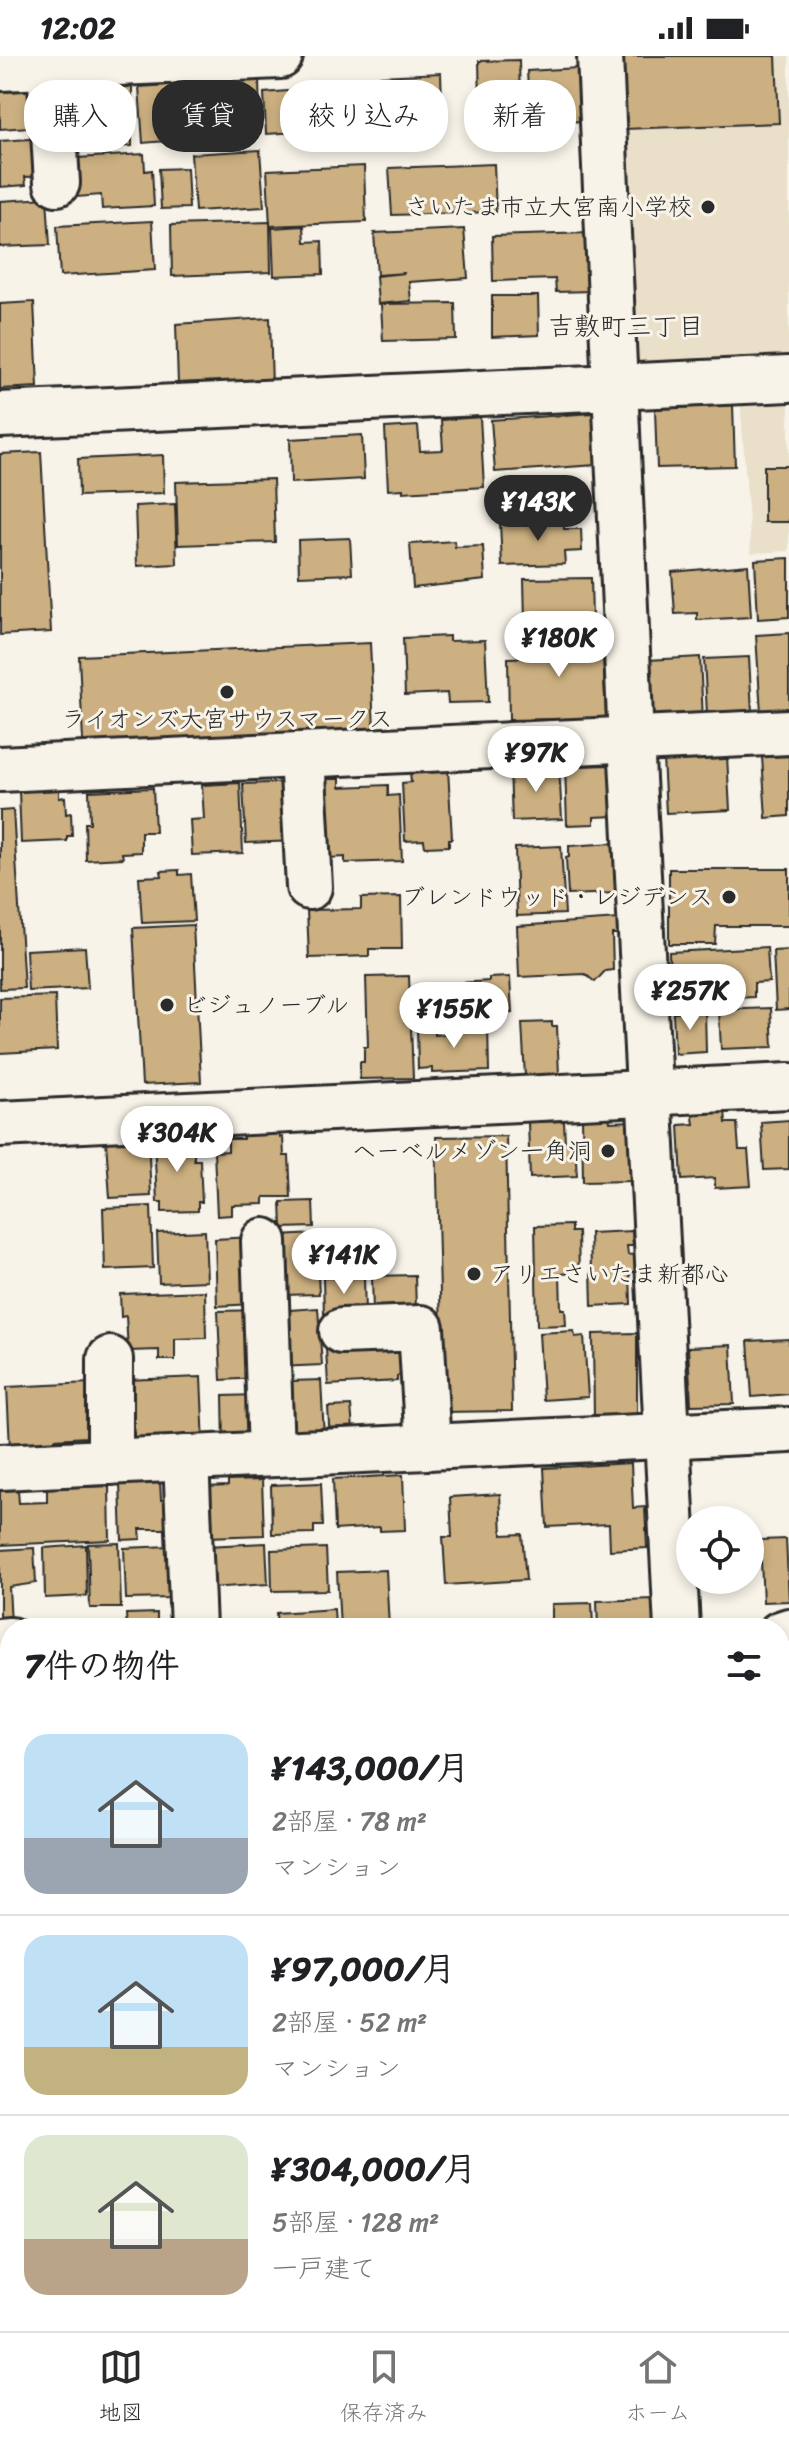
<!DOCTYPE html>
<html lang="ja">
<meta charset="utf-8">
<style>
body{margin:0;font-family:Sriracha,"Klee One",sans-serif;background:#f6f6f6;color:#202124;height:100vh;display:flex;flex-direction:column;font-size:30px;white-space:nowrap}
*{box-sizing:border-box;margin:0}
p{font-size:26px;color:#757577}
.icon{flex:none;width:44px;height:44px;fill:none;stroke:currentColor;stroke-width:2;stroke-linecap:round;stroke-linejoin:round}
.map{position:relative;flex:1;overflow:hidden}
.side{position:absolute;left:0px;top:1562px;width:790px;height:714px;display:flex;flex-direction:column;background:#fff;border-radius:32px 32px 0 0;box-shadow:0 4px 12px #0003}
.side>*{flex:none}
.top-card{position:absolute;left:24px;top:24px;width:742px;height:72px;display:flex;gap:16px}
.tools{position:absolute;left:676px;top:1450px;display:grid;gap:16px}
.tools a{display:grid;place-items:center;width:88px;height:88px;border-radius:50%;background:#fff;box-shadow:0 4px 12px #0003;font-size:40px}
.price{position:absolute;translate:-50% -68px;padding:0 18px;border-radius:28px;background:#fff;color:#222;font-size:26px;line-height:52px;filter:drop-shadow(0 2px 4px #0008)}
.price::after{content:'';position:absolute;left:50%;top:48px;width:24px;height:18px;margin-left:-12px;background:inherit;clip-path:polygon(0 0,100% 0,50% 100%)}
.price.active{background:#2b2b2b;color:#fff}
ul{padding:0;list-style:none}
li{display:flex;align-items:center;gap:24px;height:200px;padding:0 24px}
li+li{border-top:2px solid #e0e0e0}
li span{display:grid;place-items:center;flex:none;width:224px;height:160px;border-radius:24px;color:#555}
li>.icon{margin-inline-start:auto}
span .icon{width:96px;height:96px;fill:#fffc;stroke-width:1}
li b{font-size:34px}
h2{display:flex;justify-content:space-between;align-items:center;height:96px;padding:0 24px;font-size:34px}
.pill{padding:0 28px;border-radius:32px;background:#fff;box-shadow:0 4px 12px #0003;font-size:28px;line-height:72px}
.pill.active{background:#2b2b2b;color:#fff}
.status{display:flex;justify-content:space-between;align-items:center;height:56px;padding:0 40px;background:#fff;direction:ltr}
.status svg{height:22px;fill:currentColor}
.tab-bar{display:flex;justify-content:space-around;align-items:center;height:112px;border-top:2px solid #e0e0e0;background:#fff;font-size:22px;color:#757577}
.tab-bar a{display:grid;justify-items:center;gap:4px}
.tab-bar .active{color:#2b2b2b}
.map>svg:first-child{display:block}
.built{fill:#eadfc9}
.green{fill:#c5df96;stroke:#788560;stroke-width:2}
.building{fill:#ccb081;stroke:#2b2b2b;stroke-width:2}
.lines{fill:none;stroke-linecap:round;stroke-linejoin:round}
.minor-casing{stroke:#2b2b2b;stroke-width:50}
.minor{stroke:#f7f3e8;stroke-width:44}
.poi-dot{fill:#2b2b2b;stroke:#f7f3e8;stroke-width:3}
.labels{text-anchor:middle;stroke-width:6;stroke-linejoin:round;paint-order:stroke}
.poi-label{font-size:24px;fill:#2b2b2b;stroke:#f7f3e8;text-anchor:end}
.neighbourhood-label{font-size:26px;fill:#2b2b2b;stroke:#f7f3e8}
</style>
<div class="status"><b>12:02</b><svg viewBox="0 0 49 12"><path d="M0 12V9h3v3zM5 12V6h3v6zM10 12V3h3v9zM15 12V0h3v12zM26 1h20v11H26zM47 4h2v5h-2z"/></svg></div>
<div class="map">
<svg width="789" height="2275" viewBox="0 0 789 2275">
<rect width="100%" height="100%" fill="#f7f3e8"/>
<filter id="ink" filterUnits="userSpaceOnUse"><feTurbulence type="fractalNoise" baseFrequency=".0125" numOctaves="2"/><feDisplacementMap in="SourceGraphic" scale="16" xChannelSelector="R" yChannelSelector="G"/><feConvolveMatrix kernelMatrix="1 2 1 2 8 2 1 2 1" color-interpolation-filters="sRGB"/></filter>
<g filter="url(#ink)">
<!-- built -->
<g class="built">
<polygon points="619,0 789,0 789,495 751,497 738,311 649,315 635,302"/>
<polygon points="789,1825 789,2166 788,2166 780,2151 780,1828"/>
</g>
<!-- green -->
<polygon class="green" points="409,2266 523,2266 528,2275 413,2275"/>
<!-- building -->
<g class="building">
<polygon points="622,0 776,0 779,67 624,73"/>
<polygon points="519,4 521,85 481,86 479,5"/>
<polygon points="578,12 582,65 530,68 527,15"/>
<polygon points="441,17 442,48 433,48 435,82 391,85 388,50 381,50 380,20"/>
<polygon points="259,18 260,77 211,78 209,19"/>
<polygon points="184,28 189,83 143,87 139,31"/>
<polygon points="359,28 360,75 319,77 317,30"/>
<polygon points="102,31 132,31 132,90 102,91"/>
<polygon points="65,32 96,32 96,91 66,91"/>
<polygon points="311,33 314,75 266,78 264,37"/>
<polygon points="44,34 46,70 0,73 0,36"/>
<polygon points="44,82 46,120 25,121 26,129 0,131 0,85"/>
<polygon points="260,94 264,151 195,155 191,98"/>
<polygon points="144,98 145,115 152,114 154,150 102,153 101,139 65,142 77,102"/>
<polygon points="494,108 496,156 392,159 389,112"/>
<polygon points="364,110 366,166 270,170 267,114"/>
<polygon points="187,112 189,152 161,153 159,113"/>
<polygon points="47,142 50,189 0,191 0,145"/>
<polygon points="152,165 155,214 60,220 57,170"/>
<polygon points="270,166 271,216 172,220 171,169"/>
<polygon points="304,170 305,186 322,185 323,218 274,220 272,172"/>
<polygon points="464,173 468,222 409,226 411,245 378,248 376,220 405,217 377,219 374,177"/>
<polygon points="590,177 592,235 556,236 555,223 493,225 492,180"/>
<polygon points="492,240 538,240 539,279 492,281"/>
<polygon points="34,246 38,331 0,333 0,248"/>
<polygon points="455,247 456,283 383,285 381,248"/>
<polygon points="270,262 272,331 192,334 192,327 178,328 176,268"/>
<polygon points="733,349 735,410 657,412 655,353"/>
<polygon points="593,357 596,409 495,416 491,364"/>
<polygon points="480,361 484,431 403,436 403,433 388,434 385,372 418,370 420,395 443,394 441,364"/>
<polygon points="362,379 364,423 291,427 290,383"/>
<polygon points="41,396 51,576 0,579 0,398"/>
<polygon points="163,399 164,437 79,440 78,403"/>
<rect x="764" y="410" width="25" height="56"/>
<polygon points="273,423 275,486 178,489 176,426"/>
<polygon points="175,448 177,508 137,510 135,450"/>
<polygon points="563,464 564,473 581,473 582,495 564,496 565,508 502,510 500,466"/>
<polygon points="350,482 352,518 299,520 298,484"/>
<polygon points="454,485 455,491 483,490 485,524 413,532 410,488"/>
<polygon points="789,502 789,561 758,563 755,504"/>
<polygon points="748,509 751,561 697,564 697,557 675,558 672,516"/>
<polygon points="591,522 592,564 525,566 524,523"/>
<polygon points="602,576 606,662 509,664 508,602 532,601 531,578"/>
<polygon points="789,577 789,656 761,657 756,579"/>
<polygon points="449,580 449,585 485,584 488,646 448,647 447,637 405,639 403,582"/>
<polygon points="370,587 374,673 83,686 79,600"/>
<polygon points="700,601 703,664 651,666 648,604"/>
<polygon points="749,601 752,656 707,658 704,603"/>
<polygon points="727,700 730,754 666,757 663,702"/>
<polygon points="789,700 789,760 766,762 762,701"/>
<polygon points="613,709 615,760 594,761 594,768 567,769 565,710"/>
<polygon points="559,710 562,763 512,765 510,712"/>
<polygon points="448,713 452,783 449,783 449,790 425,791 424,784 405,785 402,727 411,726 410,716"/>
<polygon points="325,723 340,723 340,731 388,729 388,740 399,739 402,805 345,807 345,801 328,802"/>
<polygon points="294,726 296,785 246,787 243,728"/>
<polygon points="240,727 243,797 192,799 190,764 204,763 202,729"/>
<polygon points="153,732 155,776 141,776 141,796 122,797 123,802 86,804 85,767 90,767 89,735"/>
<polygon points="59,733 59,742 65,741 66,758 71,757 72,780 67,780 67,785 21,787 19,735"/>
<polygon points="13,754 24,932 0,933 0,755"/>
<polygon points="614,787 617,837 568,839 566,802 569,801 569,790"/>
<polygon points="561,790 565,858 517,860 515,792"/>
<polygon points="669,813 789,813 789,870 716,870 715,888 669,888"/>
<polygon points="179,814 179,819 191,818 194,865 142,867 139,821 162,820 161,815"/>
<polygon points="401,841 402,893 369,893 369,900 309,902 307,854 361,853 361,842"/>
<polygon points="618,863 619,878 612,878 613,914 605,915 595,926 585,918 519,921 517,870"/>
<polygon points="193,869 201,1026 142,1029 133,872"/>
<polygon points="85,891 88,932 28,935 26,894"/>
<polygon points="767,891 769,926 754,927 754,941 696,944 695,931 670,932 669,896"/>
<polygon points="789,894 789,953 776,954 773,895"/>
<polygon points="409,920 413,1022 360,1023 360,1006 364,1006 364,991 368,991 366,921"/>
<polygon points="510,921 512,957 446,961 444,928 489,925 489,922"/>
<polygon points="55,940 57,994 0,997 0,942"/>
<polygon points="771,952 773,991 721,993 719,954"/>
<polygon points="705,954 706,996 675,998 673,956"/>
<polygon points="552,966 552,970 557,970 559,1020 525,1021 522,967"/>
<polygon points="488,970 489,1015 432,1017 432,1012 418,1013 417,972 435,971 435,979 447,978 447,971"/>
<polygon points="725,1053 726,1067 737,1067 739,1094 748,1094 751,1130 715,1132 715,1122 682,1124 679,1069 694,1068 692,1055"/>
<polygon points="609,1058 610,1066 632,1065 633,1125 583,1126 582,1059"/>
<polygon points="789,1064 789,1113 764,1114 761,1066"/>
<polygon points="564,1065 565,1087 575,1087 577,1120 530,1122 528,1066"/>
<polygon points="279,1072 280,1082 283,1081 284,1100 289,1100 291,1141 264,1141 264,1148 232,1149 232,1159 217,1160 214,1096 228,1095 228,1083 243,1083 243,1074"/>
<polygon points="194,1080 194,1104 200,1104 202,1146 198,1146 198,1155 162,1156 162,1146 157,1146 154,1082"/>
<polygon points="506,1080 512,1355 443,1356 436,1081"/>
<polygon points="148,1082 151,1140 110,1142 106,1085"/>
<polygon points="313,1145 314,1171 282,1172 281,1146"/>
<polygon points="151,1150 153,1212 105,1214 103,1152"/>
<polygon points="571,1169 571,1176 578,1176 579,1217 560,1218 561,1253 565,1253 566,1269 537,1270 535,1170"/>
<polygon points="205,1175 207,1225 159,1227 157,1177"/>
<polygon points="632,1175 633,1190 627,1190 628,1199 637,1198 637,1216 630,1216 631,1248 592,1250 590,1177"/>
<polygon points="316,1178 319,1238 282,1239 279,1180"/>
<polygon points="252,1181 254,1248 217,1250 215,1183"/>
<polygon points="415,1219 416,1255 373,1257 372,1220"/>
<polygon points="364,1221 365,1258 324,1259 323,1222"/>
<polygon points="205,1235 206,1282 175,1283 175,1304 159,1304 159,1294 128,1295 126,1260 121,1261 120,1238"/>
<polygon points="318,1252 322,1309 278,1311 275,1255"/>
<polygon points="261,1254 258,1322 221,1324 218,1255"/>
<polygon points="574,1275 575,1281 584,1280 588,1341 543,1344 539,1277"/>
<polygon points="637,1277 637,1363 594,1363 593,1278"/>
<polygon points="789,1283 789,1338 752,1341 748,1285"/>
<polygon points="411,1288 413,1318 397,1320 397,1325 328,1329 326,1293"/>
<polygon points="731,1289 734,1348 691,1349 688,1291"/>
<polygon points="201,1321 204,1389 164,1391 163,1381 128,1383 125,1324"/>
<polygon points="321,1324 324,1381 292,1382 282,1341 292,1340 291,1325"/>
<polygon points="90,1327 92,1357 86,1358 87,1381 55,1383 55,1390 10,1392 7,1331"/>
<polygon points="257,1339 258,1388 224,1388 223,1340"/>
<polygon points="351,1350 354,1385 330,1386 328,1351"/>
<polygon points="631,1407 633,1452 645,1451 647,1492 610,1494 609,1468 547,1471 544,1412"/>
<polygon points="403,1419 405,1474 380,1475 380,1471 335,1474 333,1423"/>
<polygon points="262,1424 264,1479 207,1481 206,1431 228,1430 228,1425"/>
<polygon points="160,1425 161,1444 167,1444 168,1473 140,1473 141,1483 122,1484 120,1427"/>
<polygon points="321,1427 323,1470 314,1470 314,1477 272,1478 271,1429"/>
<polygon points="109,1430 110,1484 0,1489 0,1435 18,1434 19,1447 47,1446 47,1432"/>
<polygon points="500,1438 502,1479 522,1478 526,1524 446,1529 443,1481 452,1481 450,1441"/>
<polygon points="786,1483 789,1545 763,1546 760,1484"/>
<polygon points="119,1487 121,1552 90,1552 88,1488"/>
<polygon points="266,1487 268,1528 210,1532 207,1490"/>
<polygon points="86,1489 87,1540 45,1542 44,1492"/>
<polygon points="171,1490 173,1542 126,1543 124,1492"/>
<polygon points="34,1492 36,1527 9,1531 11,1568 0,1569 0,1494"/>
<polygon points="326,1492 328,1534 272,1535 271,1494"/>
<polygon points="386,1514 389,1572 340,1572 337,1516"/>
<polygon points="653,1543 654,1572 598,1572 597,1545"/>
<polygon points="592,1547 593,1572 552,1572 552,1548"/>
<polygon points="334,1553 335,1572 277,1572 276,1557"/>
<polygon points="157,1557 157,1571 176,1572 127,1572 126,1558"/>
<polygon points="0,1601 10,1601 10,1653 6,1653 6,1643 0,1643"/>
<polygon points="780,1606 782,1615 789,1613 789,1662 780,1664"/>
<polygon points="10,1688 10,1729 3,1732 0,1725 0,1693"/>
<polygon points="789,1750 789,1810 780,1812 780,1752"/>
<polygon points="5,1842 10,1851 10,1907 0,1913 0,1845"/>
<polygon points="789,1927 789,2084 783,2087 780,2082 780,1932"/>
<polygon points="10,1989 10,2017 0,2023 0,1995"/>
<polygon points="2,2033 10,2047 10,2091 0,2097"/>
<polygon points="10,2093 10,2137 3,2141 0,2138 0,2099"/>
<polygon points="76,2266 101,2266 107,2275 61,2275"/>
<polygon points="301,2266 403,2266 407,2275 305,2275"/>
</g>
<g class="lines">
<defs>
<g id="minor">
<polyline points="600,0 631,684 677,1572"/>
<polyline points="50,10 57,127"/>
<polyline points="0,12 280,0"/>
<polyline points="0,359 789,323"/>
<polyline points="302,699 309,831"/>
<polyline points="0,713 789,676"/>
<polyline points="0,1068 789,1030"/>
<polyline points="264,1185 271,1398"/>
<polyline points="342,1275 421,1272 428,1391"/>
<polyline points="110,1303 110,1406"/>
<polyline points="186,1402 193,1572"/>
<polyline points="0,1411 789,1374"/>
<polyline points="780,1578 789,1575"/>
<polyline points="0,1585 10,1584"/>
<polyline points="0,1781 10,1799"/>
<polyline points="0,1950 10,1944"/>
<polyline points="780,2238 789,2234"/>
<polyline points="212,2275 226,2266"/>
<polyline points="705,2275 723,2266"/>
</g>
</defs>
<!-- minor casing -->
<use href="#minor" class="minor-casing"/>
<!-- minor -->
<use href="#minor" class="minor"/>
</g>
</g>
<!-- markers -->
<g class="poi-dot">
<circle cx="708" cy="151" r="8"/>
<circle cx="227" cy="636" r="8"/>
<circle cx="729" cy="841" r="8"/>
<circle cx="167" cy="949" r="8"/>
<circle cx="608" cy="1095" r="8"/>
<circle cx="474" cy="1218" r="8"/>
</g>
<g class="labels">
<!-- poi labels -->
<g class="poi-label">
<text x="692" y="159">さいたま市立大宮南小学校</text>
<text x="227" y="671" text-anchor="middle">ライオンズ大宮サウスマークス</text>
<text x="713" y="849">ブレンドウッド・レジデンス</text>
<text x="183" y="957" text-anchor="start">ビジュノーブル</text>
<text x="592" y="1103">ヘーベルメゾン一角洞</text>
<text x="490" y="1226" text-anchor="start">アリエさいたま新都心</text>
</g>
<!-- neighbourhood labels -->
<g class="neighbourhood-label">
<text x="626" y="279">吉敷町三丁目</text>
</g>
</g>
</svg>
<div class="tools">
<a><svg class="icon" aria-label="locate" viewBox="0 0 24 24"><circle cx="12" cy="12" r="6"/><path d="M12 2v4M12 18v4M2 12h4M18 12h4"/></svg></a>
</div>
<b class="price active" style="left:538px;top:487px">¥143K</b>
<b class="price" style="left:559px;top:623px">¥180K</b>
<b class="price" style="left:536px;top:738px">¥97K</b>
<b class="price" style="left:690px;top:976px">¥257K</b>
<b class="price" style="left:454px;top:994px">¥155K</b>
<b class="price" style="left:177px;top:1118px">¥304K</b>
<b class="price" style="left:344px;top:1240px">¥141K</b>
<div class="top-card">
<a class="pill">購入</a>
<a class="pill active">賃貸</a>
<a class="pill">絞り込み</a>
<a class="pill">新着</a>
</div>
<section class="side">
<h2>7件の物件<svg class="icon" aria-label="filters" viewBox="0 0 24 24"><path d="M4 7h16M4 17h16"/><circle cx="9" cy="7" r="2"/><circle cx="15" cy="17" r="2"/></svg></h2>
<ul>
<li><span style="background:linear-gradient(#bfe0f5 65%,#9aa5b1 0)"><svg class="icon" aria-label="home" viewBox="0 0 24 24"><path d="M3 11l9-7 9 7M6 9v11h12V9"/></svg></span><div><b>¥143,000/月</b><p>2部屋 · 78 m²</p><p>マンション</p></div></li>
<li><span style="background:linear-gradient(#bfe0f5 70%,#c2b280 0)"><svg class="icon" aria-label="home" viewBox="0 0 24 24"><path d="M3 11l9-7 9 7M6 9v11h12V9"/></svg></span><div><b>¥97,000/月</b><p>2部屋 · 52 m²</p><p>マンション</p></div></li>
<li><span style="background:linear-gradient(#dfe7d0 65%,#b9a48a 0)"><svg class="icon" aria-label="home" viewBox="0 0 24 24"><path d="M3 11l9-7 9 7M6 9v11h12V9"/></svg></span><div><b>¥304,000/月</b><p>5部屋 · 128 m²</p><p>一戸建て</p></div></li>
</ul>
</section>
</div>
<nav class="tab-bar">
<a class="active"><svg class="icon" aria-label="map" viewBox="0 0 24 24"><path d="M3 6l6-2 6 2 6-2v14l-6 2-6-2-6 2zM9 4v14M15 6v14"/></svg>地図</a>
<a><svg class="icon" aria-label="saved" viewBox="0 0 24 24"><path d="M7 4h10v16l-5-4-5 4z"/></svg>保存済み</a>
<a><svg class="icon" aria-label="home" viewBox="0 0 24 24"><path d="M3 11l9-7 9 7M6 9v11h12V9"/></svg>ホーム</a>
</nav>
